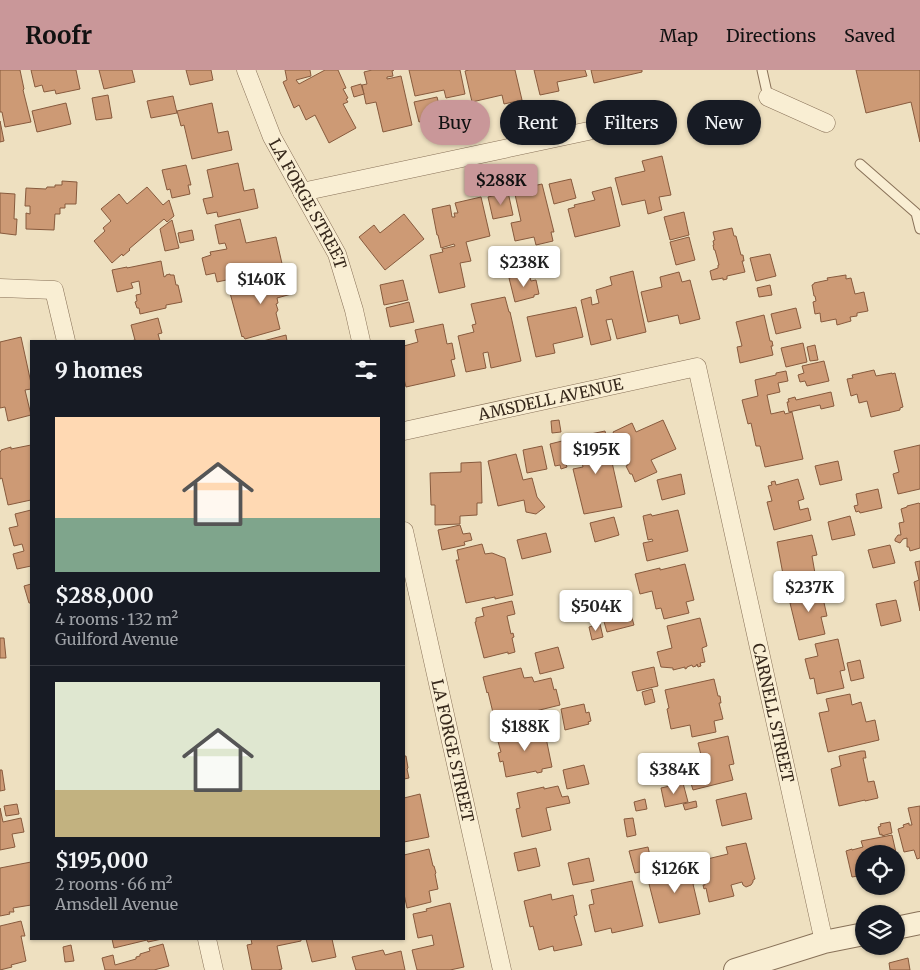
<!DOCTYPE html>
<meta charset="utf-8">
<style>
body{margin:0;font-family:Merriweather,serif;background:#20242c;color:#f1f3f6;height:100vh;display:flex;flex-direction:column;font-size:19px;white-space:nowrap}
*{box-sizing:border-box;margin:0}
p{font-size:16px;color:#9ea1a6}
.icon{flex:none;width:28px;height:28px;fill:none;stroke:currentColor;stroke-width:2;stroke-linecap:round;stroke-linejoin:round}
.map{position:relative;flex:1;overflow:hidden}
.sheet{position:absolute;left:30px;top:270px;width:375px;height:600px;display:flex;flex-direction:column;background:#171b24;border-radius:0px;box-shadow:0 1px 4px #0004}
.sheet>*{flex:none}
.banner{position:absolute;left:420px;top:30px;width:425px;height:45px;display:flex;gap:10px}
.buttons{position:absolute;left:855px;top:775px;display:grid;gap:10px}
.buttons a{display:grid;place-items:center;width:50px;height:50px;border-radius:50%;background:#171b24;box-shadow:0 1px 4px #0004;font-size:25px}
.price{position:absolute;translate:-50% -42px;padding:0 11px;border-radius:5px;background:#fff;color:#222;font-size:16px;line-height:32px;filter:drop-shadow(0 1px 2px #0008)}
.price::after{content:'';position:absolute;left:50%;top:30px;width:15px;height:11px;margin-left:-8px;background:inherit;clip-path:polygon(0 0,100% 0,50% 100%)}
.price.current{background:#c99799;color:#111}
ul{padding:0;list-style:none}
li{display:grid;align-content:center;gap:10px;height:265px;padding:0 25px}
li+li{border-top:1px solid #363941}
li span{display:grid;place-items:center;height:155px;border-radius:0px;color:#555}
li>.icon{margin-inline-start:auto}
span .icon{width:90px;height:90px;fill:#fffc;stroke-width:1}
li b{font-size:21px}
h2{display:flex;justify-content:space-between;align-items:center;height:60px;padding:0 25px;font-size:21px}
.tag{padding:0 18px;border-radius:22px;background:#171b24;box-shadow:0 1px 4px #0004;font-size:18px;line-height:45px}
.tag.current{background:#c99799;color:#111}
header{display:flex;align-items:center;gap:30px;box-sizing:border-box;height:70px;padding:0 25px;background:#c99799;color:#111}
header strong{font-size:24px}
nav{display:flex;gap:28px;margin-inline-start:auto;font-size:18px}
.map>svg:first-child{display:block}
.building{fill:#cd9a75;stroke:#875a3d}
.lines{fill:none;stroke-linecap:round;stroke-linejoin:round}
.service-casing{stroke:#887158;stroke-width:11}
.minor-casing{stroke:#887158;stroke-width:19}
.tertiary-casing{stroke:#887158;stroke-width:24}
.service{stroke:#f9eed3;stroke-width:9}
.minor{stroke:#f9eed3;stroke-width:18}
.tertiary{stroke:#f9eed3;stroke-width:22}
.labels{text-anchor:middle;stroke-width:4.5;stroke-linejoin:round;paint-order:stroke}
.street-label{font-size:16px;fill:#37291c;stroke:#f6ebcf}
</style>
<header>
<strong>Roofr</strong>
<nav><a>Map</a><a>Directions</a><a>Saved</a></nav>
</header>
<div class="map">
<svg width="920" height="900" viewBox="0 0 920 900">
<rect width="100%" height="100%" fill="#eee0c0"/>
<!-- building -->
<g class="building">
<polygon points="0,0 20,0 24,19 23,20 31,52 5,57 2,42 0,42"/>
<polygon points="31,0 76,0 80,19 56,24 55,20 44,22 42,15 35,17"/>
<polygon points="99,0 132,0 135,12 104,19"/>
<polygon points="186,0 211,0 213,10 190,15"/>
<polygon points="285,0 310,0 311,6 296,10 299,14 325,0 338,0 346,18 343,19 348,28 346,29 348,32 343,34 356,58 329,73 315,45 306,50 299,35 294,38 283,12 287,10"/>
<polygon points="372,0 394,0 392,1 393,6 387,7 387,9 401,6 412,55 383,62 376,32 366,34 362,15 367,14 364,2"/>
<polygon points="409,0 460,0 465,24 446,28 444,20 415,26"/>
<polygon points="469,0 515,0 522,30 504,34 502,25 472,32 465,1"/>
<polygon points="534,0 585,0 587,6 557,12 559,21 540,25"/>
<polygon points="591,0 642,0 642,2 594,13"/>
<polygon points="856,0 920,0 920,72 911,32 866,43"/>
<polygon points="361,14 364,24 354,27 351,17"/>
<polygon points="108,25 112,48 96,50 92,28"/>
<polygon points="173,26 177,43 151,48 147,31"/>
<polygon points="437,27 442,46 419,52 414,32"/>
<polygon points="66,33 71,54 37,62 32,41"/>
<polygon points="212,33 218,63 228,61 232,80 192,89 184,55 181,56 177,41"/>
<polygon points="0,51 4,71 0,72"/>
<polygon points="662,86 671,125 659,127 662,140 648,144 645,130 622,135 615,108 645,101 642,91"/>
<polygon points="238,93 244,121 254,119 258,138 218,147 217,142 207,144 203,129 213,127 207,100"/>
<polygon points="186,95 191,115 188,115 190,124 172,128 170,119 167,120 162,100"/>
<polygon points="571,109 576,128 554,134 549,114"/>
<polygon points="62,111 77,112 76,134 65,134 65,138 60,138 60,144 55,144 54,160 26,159 26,143 30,144 30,136 25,136 26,118 46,119 47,117 55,117 55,115 62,115"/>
<polygon points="542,114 554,162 551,162 553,171 536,175 534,167 515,171 511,153 521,151 514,120"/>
<polygon points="147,117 163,135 169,130 174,146 167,152 164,149 129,179 130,180 123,186 122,184 112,193 94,171 105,161 103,158 111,151 101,139 119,124 127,134"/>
<polygon points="611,117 620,156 575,167 568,139 575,137 574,135 595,130 592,122"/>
<polygon points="508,122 513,145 493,149 488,127"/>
<polygon points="0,123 15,124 14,149 17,149 16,165 0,163"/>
<polygon points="481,127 490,166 466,172 471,191 460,193 465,217 439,223 430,185 443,182 442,179 455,176 454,174 441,178 438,165 437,165 432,139 450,135 452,147 455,147 454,143 458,143 455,133"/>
<polygon points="684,142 689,165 670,170 664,147"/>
<polygon points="404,144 424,169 385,200 359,167 374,155 380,163"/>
<polygon points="240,149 246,173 276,167 283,198 217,212 215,203 206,205 202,188 211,185 210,182 227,179 225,173 219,174 215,155"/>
<polygon points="172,150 179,178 165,181 160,159"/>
<polygon points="732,158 734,166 736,166 741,185 743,185 744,191 742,191 745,202 727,206 727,209 723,210 723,208 712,210 710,201 718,198 718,195 719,195 715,180 714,180 713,175 714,175 713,171 715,170 713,162"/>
<polygon points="192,160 194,170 180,173 178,163"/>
<polygon points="689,167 695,190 676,195 670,172"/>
<polygon points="770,184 776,206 756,211 750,188"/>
<polygon points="161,191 164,207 166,206 166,205 170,204 170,205 174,205 176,215 178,215 182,232 166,235 166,238 140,244 139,238 137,238 135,232 137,231 136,225 141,224 139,211 131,213 133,218 117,222 112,200 127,197 127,198"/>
<polygon points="633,201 646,262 617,269 612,249 606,250 611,270 591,275 581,230 591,227 592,235 599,233 596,220 612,215 610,207"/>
<polygon points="679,202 682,212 690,210 700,249 680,254 678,245 648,252 641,222 662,217 660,207"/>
<polygon points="289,203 295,223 277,228 278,233 276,234 278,240 276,243 280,259 245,269 243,266 242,267 230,223 244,219 243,215"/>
<polygon points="529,204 531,211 536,210 539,224 534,225 534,227 515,232 509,208"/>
<polygon points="846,205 846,209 851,208 855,224 864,222 868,241 857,243 857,246 850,247 851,251 837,255 836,249 821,252 820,243 815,244 813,232 816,231 815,226 814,226 812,215 814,214 814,213 828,210 827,208"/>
<polygon points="403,210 408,230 384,235 380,215"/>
<polygon points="770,215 772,225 759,227 757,218"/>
<polygon points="505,227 509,242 510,242 521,291 491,298 488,282 483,283 486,298 466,302 458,266 474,262 472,255 476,254 471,234"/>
<polygon points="409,232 414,252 390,257 386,238"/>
<polygon points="576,237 583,267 553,274 555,283 536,287 527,247"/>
<polygon points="796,238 801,258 776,264 771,244"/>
<polygon points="764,245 770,271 772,271 773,276 771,276 773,285 740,293 737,277 742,276 736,252"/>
<polygon points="158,248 162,263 158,264 160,271 130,271 135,270 131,255"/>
<polygon points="443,254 447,274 452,273 455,289 451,290 455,306 406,317 404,309 404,276 418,272 415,260"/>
<polygon points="286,265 287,271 263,271"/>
<polygon points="21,267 31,313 31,319 25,320 31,345 8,351 5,337 0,338 0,272"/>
<polygon points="803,273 807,292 786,297 781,278"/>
<polygon points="815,275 818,290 810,291 807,277"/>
<polygon points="824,291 829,311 807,316 805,311 800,312 798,305 804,303 802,296"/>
<polygon points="874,300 876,306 892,303 892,304 895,303 903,337 900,338 900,340 871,347 867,331 859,333 857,324 851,326 847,309 853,308 852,305"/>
<polygon points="786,301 788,311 778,313 780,322 767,325 771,344 784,341 785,344 792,342 803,389 765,397 760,376 756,376 751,353 748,354 742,330 758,326 755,310 776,305 776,303"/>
<polygon points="831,322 834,336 821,339 820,335 789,342 787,332 789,332 788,329 795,327 796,330"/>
<polygon points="559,350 561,362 552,363 551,351"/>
<polygon points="663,350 676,379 651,390 657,402 635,412 632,404 630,404 626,396 628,395 626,391 622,393 615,375 618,374 613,362 632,353 636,362"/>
<polygon points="605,361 622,437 584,444 573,399 583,397 576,367"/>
<polygon points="570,369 575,391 566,394 567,397 561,399 560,395 555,396 550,374"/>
<polygon points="31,375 31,430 8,435 2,408 0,409 0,382 1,381 1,380 11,377 11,379"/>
<polygon points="920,375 920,419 898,424 893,404 899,402 894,381"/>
<polygon points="542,376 547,399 527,403 523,380"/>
<polygon points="516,384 523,410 532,408 537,427 545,437 536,444 526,442 524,430 498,436 488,391"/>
<polygon points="838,391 842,410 820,415 815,396"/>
<polygon points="481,392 482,433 477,433 477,445 460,446 460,454 435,455 435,435 431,435 430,403 461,402 461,393"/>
<polygon points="681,404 685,424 662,430 657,410"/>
<polygon points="798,409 804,429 798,431 800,440 808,438 811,450 774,460 767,432 772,431 768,416 772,415 771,412 775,411 776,415"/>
<polygon points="878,419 882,438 860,443 859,441 856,442 854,436 858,435 856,424"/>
<polygon points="919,433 920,434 920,478 910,481 909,477 907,477 907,468 903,469 900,473 895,471 895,469 898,465 901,465 899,453 904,452 901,439 907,437 907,436"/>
<polygon points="31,440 31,496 17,499 13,484 24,481 22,474 14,476 9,458 18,456 15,444"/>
<polygon points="678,440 688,481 647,491 643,473 653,471 652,469 648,470 643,446 651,444 652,446"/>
<polygon points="850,446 855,465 832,470 828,452"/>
<polygon points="614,447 619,465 595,472 590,453"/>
<polygon points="460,455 463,464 470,463 472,470 464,472 465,475 442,480 438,460"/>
<polygon points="546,463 551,482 522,489 517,470"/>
<polygon points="812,465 817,485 812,486 816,509 785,515 777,472"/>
<polygon points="482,474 485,484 492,483 505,488 513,525 495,529 495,527 466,533 456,490 459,490 457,480"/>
<polygon points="890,475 895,493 873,498 868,480"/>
<polygon points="920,491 920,541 914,512 919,510 915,492"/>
<polygon points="685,494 694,530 686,532 689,543 664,549 661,538 656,539 652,521 640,524 635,504 660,498 660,500"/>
<polygon points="31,514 31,533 29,533 24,516"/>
<polygon points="820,515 827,546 821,547 825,564 799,570 790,533 800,531 797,520"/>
<polygon points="896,530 901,551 881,556 876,534"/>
<polygon points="512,531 515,544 507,546 511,564 513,563 514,567 512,568 515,582 508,584 508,582 484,588 475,552 476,552 476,548 484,546 482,538"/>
<polygon points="627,531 634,555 607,562 600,538"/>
<polygon points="700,548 707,576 702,578 705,592 700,593 701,596 698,597 697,594 696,596 693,597 692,595 687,597 687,598 685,599 685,597 673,600 673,598 661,597 657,582 672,578 667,556"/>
<polygon points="600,554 603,567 592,570 589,557"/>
<polygon points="0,568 4,568 6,588 0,588"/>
<polygon points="838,569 845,600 840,601 844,618 817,624 814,608 810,609 805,589 818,586 815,574"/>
<polygon points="558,577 564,598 540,604 535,583"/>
<polygon points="860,590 864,608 851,611 847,593"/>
<polygon points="654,597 658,616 637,621 632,602"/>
<polygon points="521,598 524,608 532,607 534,612 551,608 554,620 556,619 560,635 495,651 488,622 487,623 483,607"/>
<polygon points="714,609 718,626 720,626 721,633 719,633 723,649 714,651 716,662 692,667 690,655 671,659 667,639 669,638 665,620"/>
<polygon points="652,619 655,632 645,635 642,622"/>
<polygon points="850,624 852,635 861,632 866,652 875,650 879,670 828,682 819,643 829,641 826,629"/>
<polygon points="584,634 586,643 589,642 591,651 588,652 589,654 565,660 561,639"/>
<polygon points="538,657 538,659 544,658 552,697 542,699 542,702 537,703 536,701 506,707 503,691 500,692 498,683 501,682 497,668 500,668 499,666 507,664 507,666 530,661 530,659"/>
<polygon points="728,666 734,694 729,695 733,710 693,720 687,700 689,700 688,697 703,693 698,673"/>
<polygon points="861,681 865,681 866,688 863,688 868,712 874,711 878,728 865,731 865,730 839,736 831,699 841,696 839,686"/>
<polygon points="404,686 406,686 408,698 407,699 409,708 404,709"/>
<polygon points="584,695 589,714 567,719 563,700"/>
<polygon points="0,700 2,700 5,720 0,721"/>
<polygon points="683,713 688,732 665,737 661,718"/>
<polygon points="558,716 562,727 568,726 570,733 546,738 551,760 522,767 516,739 520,738 517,723 544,717 544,719"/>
<polygon points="746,723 752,749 722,756 716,730"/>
<polygon points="420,724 429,767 404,772 404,728"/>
<polygon points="645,729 647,739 636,741 634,732"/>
<polygon points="696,731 697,737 685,740 683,734"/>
<polygon points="17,734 19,744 6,746 4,736"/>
<polygon points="920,736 920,788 917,789 914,780 904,782 898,759 904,757 903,755 909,753 909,755 912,755 908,738"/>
<polygon points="0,738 3,752 21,748 24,762 12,764 15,777 0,780"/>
<polygon points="633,748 636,765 627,767 624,749"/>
<polygon points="890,752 892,763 882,766 882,764 880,765 878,757 881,756 880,754"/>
<polygon points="892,765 897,787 896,788 896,784 864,784 864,805 852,807 846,781 852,779 852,780 863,777 861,771"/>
<polygon points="746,773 755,809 753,810 753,812 751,815 746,817 743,815 742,812 731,815 734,826 709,832 706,818 704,819 703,815 705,815 699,791 728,784 726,777"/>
<polygon points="648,777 653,799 635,803 629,781"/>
<polygon points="536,778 540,796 518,801 514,783"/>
<polygon points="429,779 433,796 434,796 436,803 435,804 438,819 429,821 431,832 407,838 404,824 404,785"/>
<polygon points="589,788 594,811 573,815 568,793"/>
<polygon points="31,792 31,835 13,838 14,842 9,842 10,844 0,846 0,798"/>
<polygon points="692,793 697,813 693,814 700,844 659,853 648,810 671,805 669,798"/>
<polygon points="632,811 643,856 612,863 611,858 595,862 589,835 594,834 591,820"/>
<polygon points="551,824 552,830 573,825 577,845 574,846 582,875 554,881 553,876 539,880 533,856 530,857 524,831"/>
<polygon points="450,833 464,897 450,900 417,900 412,880 434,875 432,865 418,868 413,844 427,841 426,839"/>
<polygon points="21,851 25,866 21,866 26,891 11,895 12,897 0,900 0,856"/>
<polygon points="112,869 162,869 148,872 147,870 114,878"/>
<polygon points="251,869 301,869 301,871 277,876 282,899 278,900 252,900 247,875 252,874"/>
<polygon points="306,869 332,869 336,887 312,892"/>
<polygon points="163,874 169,896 154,900 105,900 102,888 113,885 115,895 136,889 136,887 140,886 140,884 150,881 149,878"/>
<polygon points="71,875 74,891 65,892 63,877"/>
<polygon points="383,880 385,885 401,881 405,900 356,900 352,887"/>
<polygon points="908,888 910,900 890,900 889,893"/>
</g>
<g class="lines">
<defs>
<g id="service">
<polyline points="762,0 768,27"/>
<polyline points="860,94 916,143 920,159"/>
</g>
<g id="minor">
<path id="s1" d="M 246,0 L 272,67 L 337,184 L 354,240 L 361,271"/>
<polyline points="768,27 826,53"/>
<polyline points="302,122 640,50"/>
<polyline points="0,218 54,220 66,271"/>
<path id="s2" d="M 404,361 L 697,297 L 824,872"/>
<path id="s3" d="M 404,461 L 502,900"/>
<polyline points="207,869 214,900"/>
</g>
<g id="tertiary">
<polyline points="896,858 920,853"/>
<polyline points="735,900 824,872 864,864"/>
</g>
</defs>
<!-- service casing -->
<use href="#service" class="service-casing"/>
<!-- minor casing -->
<use href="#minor" class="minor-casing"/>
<!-- tertiary casing -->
<use href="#tertiary" class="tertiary-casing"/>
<!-- service -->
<use href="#service" class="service"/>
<!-- minor -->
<use href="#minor" class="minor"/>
<!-- tertiary -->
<use href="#tertiary" class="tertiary"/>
</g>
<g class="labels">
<!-- street labels -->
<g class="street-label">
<text dy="6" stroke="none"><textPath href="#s1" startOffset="148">LA FORGE STREET</textPath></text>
<text dy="6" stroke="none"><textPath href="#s2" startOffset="150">AMSDELL AVENUE</textPath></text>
<text dy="6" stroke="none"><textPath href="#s2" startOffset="654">CARNELL STREET</textPath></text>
<text dy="6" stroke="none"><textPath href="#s3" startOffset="225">LA FORGE STREET</textPath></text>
</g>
</g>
</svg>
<div class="buttons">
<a><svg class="icon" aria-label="locate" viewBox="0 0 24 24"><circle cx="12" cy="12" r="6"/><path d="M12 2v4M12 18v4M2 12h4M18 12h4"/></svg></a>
<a><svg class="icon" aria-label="layers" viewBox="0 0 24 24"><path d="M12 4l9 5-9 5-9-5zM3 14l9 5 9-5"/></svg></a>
</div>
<b class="price current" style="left:501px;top:136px">$288K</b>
<b class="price" style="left:524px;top:218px">$238K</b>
<b class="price" style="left:261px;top:235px">$140K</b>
<b class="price" style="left:596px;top:405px">$195K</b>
<b class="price" style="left:809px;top:543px">$237K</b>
<b class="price" style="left:596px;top:562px">$504K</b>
<b class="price" style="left:525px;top:682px">$188K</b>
<b class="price" style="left:674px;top:725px">$384K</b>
<b class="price" style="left:675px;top:824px">$126K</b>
<div class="banner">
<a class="tag current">Buy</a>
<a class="tag">Rent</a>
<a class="tag">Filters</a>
<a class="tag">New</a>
</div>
<section class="sheet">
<h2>9 homes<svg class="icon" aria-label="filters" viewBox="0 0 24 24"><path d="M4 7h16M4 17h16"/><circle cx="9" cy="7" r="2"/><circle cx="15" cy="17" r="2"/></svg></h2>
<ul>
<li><span style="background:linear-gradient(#ffd9b3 65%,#7fa58c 0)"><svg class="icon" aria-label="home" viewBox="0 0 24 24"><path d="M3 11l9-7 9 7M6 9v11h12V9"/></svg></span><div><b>$288,000</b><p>4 rooms · 132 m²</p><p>Guilford Avenue</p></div></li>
<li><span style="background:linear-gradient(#dfe7d0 70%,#c2b280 0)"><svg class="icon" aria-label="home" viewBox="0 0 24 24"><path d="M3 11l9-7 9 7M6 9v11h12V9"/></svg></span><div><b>$195,000</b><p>2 rooms · 66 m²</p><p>Amsdell Avenue</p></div></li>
</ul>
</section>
</div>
